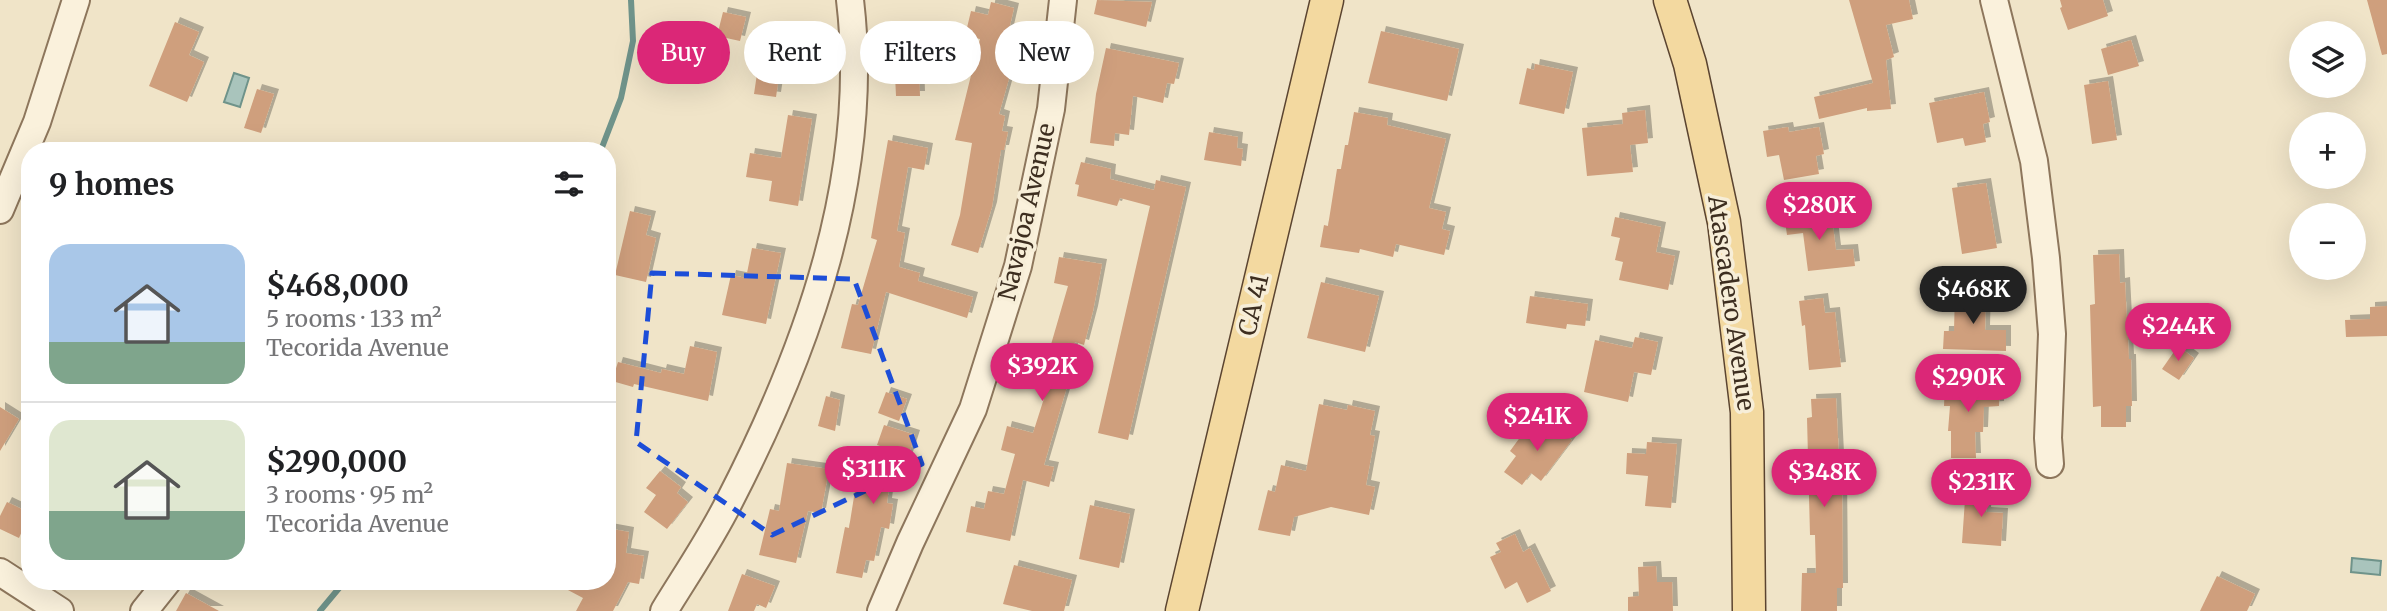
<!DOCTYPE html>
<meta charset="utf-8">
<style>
body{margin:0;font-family:Merriweather,serif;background:#f6f6f6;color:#202124;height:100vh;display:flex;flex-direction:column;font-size:26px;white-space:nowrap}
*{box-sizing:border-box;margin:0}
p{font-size:23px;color:#757577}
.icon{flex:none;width:38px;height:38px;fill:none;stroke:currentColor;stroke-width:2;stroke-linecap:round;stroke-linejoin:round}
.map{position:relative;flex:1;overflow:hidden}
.drawer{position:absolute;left:21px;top:142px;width:595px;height:448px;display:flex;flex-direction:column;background:#fff;border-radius:28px;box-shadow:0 7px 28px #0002}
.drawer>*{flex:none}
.guide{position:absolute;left:637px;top:21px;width:665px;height:63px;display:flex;gap:14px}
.fabs{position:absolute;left:2289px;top:21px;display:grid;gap:14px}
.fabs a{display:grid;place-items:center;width:77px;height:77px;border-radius:50%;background:#fff;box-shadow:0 7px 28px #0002;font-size:35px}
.price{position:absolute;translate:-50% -60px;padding:0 16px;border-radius:24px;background:#db2777;color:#fff;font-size:23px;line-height:46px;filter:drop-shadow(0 2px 4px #0008)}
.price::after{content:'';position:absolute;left:50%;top:42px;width:21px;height:16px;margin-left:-10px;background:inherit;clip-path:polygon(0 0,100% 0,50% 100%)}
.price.selected{background:#222;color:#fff}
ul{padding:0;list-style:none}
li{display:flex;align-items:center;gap:21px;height:175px;padding:0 28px}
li+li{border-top:2px solid #e0e0e0}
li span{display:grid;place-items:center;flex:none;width:196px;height:140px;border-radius:21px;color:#555}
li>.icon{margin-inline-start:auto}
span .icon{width:84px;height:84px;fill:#fffc;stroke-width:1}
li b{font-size:30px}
h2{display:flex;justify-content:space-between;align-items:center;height:84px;padding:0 28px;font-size:30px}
.pill{padding:0 24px;border-radius:32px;background:#fff;box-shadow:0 7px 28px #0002;font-size:24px;line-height:63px}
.pill.selected{background:#db2777;color:#fff}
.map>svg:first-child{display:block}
.water{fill:#a9c4bc;stroke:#6f938a;stroke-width:2}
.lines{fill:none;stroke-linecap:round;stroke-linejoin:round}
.stream{stroke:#6f938a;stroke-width:6}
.building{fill:#cf9f7d;filter:url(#shadow)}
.minor-casing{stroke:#8d765c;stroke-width:30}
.major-casing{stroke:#5b4430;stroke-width:35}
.minor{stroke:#faf1dc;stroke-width:26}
.major{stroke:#f3d9a0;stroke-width:32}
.marked{fill:none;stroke:#1d4ed8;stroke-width:5;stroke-dasharray:14 9;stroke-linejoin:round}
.labels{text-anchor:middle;stroke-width:7;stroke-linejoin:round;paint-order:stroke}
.street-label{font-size:24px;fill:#3d2e20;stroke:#f7eed8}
</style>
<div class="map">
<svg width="2387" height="611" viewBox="0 0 2387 611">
<defs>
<filter id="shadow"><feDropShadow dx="5" dy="-5" stdDeviation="0" flood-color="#0004"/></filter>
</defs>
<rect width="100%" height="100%" fill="#f0e4c8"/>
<!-- water -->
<g class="water">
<polygon points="234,73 249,78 240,107 224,102"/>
<polygon points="2352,558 2381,561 2380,575 2351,572"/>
</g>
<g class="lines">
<!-- stream -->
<g class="stream">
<polyline points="601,150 621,98 633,41 631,0"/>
<polyline points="320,611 345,581"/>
</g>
</g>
<!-- building -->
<g class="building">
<polygon points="1097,0 1152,2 1146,27 1094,14"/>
<polygon points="1849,0 1909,0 1913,19 1886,25 1894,57 1886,60 1891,109 1867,111 1867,108 1819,119 1814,97 1873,83"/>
<polygon points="2060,0 2103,0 2108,16 2068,30 2060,8 2062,7"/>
<polygon points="2367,0 2387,0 2387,54 2382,55"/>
<polygon points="991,2 1014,8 1004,51 1016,54 999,114 1005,116 1002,131 1008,132 1004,150 1001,150 992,207 978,253 951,245 960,215 972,143 955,140 980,39 965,36 971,11 988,15"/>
<polygon points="723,12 746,17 740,41 717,36"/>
<polygon points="175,22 199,32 189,55 204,62 187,102 149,86"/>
<polygon points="1381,31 1459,49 1447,101 1368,83"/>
<polygon points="945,39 946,68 919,68 920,96 896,96 895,75 903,74 902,40"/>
<polygon points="2131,40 2139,66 2108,75 2101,49"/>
<polygon points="788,47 811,51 806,84 783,80"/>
<polygon points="1106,48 1179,63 1174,84 1167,83 1163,103 1133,96 1129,135 1115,133 1114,146 1090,143 1096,94"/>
<polygon points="1535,64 1573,72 1564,114 1519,104 1527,68 1534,70"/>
<polygon points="758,67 780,70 776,97 754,94"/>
<polygon points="2108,81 2117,140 2092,144 2084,85"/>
<polygon points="257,89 274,94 261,133 244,128"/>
<polygon points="1984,92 1990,122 1983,124 1986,142 1965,146 1963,138 1937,143 1929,103"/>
<polygon points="1645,110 1648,143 1630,145 1633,172 1587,176 1582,128 1623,124 1622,113"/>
<polygon points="1354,112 1388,118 1387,125 1446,139 1429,208 1446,212 1442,229 1450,231 1444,255 1396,244 1393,257 1360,249 1359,253 1320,247 1324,225 1328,226 1337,169 1341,169 1345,145 1348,145"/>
<polygon points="788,115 812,119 798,206 769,201 772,181 746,177 750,153 781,158"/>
<polygon points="1788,127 1789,132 1819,127 1824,154 1816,156 1819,174 1784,180 1779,155 1767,157 1763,131"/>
<polygon points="1209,132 1238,137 1237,148 1243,149 1241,166 1204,160"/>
<polygon points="888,140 928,148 924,170 908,167 897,231 905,233 899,267 920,273 918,281 973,297 967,318 886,292 871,354 841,348 852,304 858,305 877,240 871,238"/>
<polygon points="1081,162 1111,169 1110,179 1154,190 1156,180 1186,187 1128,440 1098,433 1150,206 1120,198 1117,206 1077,196 1079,185 1075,184"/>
<polygon points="1986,183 1997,248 1962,254 1952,188"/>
<polygon points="630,211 651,216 646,235 656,238 646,282 615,275"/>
<polygon points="1809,212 1810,221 1832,218 1836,250 1853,249 1855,266 1808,271 1803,233 1787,235 1784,214"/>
<polygon points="1615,217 1661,227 1656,252 1675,256 1668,290 1619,280 1623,262 1615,260 1620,238 1611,236"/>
<polygon points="752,248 781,253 766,324 722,315 731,275 746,278"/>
<polygon points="2119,254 2120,283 2125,282 2129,359 2131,359 2132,406 2126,406 2126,427 2101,427 2101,406 2093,407 2090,305 2095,304 2093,255"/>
<polygon points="1059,257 1102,264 1093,311 1084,345 1075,342 1064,378 1069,380 1044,465 1054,467 1049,487 1023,480 1010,541 966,532 971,506 984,509 988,491 1004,494 1015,454 1001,450 1007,426 1033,433 1046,392 1036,390 1042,371 1043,372 1068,286 1054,283"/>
<polygon points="1321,282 1379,296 1365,352 1307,338"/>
<polygon points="1955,291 1986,292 1985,330 2006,330 2006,351 1943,349 1944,331 1954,331"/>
<polygon points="1530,296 1588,304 1585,326 1567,324 1566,329 1526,323"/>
<polygon points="1823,298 1825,313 1835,312 1841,367 1809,370 1805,325 1802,326 1799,301"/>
<polygon points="2387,306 2387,336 2346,337 2345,320 2370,319 2370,307"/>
<polygon points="1635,337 1658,342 1651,375 1634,372 1628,402 1584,392 1595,340 1632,348"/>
<polygon points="690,346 717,352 708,401 634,384 633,387 612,381 618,362 661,373 662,369 684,374"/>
<polygon points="2178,346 2194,358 2179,380 2162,369"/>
<polygon points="1945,382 2000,383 1999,406 1984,407 1983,432 1975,432 1976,458 1951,458 1951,431 1948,431 1950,406 1944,406"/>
<polygon points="886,392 907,399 899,421 878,413"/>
<polygon points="826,396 840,400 835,431 818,426"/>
<polygon points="1836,398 1840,477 1842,477 1843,588 1837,588 1837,611 1801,611 1802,573 1816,573 1815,535 1810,535 1807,418 1812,417 1811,399"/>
<polygon points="1319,404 1347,410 1348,405 1375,411 1370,435 1375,436 1366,485 1375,487 1369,515 1331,507 1294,517 1290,536 1258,530 1268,490 1275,492 1281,465 1306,471"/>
<polygon points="0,407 19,419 0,451"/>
<polygon points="1548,422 1572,440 1541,481 1531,473 1522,485 1504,472 1516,456 1510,451 1527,428 1537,436"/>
<polygon points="884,425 915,435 904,469 892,465 887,503 893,504 889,529 881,527 874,561 866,560 862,578 836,573 845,527 849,528 857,478 875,480 886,448 877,445"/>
<polygon points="1647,442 1677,444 1671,508 1645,506 1648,476 1626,474 1627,453 1646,454"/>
<polygon points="787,463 829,469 821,513 808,511 796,563 759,555 770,509 779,511"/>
<polygon points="660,471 681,487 677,493 688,502 667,529 644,512 656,495 646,488"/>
<polygon points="1966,485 1988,487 1986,512 2003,513 2001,546 1962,543"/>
<polygon points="7,502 30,513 19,538 0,529 0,516"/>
<polygon points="1090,505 1130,514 1119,568 1079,559"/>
<polygon points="607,528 629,532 626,553 644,556 639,584 628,582 613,611 576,611 583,598 551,581 607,581"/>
<polygon points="1515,534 1523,552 1530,548 1551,591 1527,603 1517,582 1505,589 1490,557 1501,552 1496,543"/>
<polygon points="1014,565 1072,580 1064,611 1032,611 1003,604"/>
<polygon points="1656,566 1657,582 1672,582 1673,611 1628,611 1628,597 1639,596 1638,567"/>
<polygon points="742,574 775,586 766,608 757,604 754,611 728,611"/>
<polygon points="2217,576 2255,594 2247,611 2200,611"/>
<polygon points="186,593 219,611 176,611"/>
</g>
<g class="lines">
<defs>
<g id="minor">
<polyline points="1994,0 2034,161 2046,258 2052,334 2048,438 2050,464"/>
<polyline points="0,210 37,122 76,0"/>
<polyline points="0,572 60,611"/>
<polyline points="144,611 168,581"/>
<path d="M 664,611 C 686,575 710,540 729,502 C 808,349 871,175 850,0"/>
<polyline points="881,611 910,543 973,409 1018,266 1051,109 1063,0"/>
</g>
<g id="major">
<polyline points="1670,0 1690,64 1724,222 1747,412 1749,611"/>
<polyline points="1182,611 1327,0"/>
</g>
</defs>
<!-- minor casing -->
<use href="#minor" class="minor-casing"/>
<!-- major casing -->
<use href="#major" class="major-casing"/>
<!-- minor -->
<use href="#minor" class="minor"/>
<!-- major -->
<use href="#major" class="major"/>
</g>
<!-- marked area -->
<path class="marked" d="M 652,273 L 854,279 L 922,464 L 772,535 L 636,442 Z"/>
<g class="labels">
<!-- street labels -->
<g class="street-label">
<text transform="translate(1027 212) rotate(-77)" y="8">Navajoa Avenue</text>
<text transform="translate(1731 303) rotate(82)" y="8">Atascadero Avenue</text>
<text transform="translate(1254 305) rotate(-77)" y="8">CA 41</text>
</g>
</g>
</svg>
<div class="fabs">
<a><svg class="icon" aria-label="layers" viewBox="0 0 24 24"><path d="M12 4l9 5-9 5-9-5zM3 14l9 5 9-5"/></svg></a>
<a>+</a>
<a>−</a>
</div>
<b class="price" style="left:1819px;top:242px">$280K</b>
<b class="price selected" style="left:1973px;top:326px">$468K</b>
<b class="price" style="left:2178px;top:363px">$244K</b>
<b class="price" style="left:1042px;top:403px">$392K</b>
<b class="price" style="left:1968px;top:414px">$290K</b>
<b class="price" style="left:1537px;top:453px">$241K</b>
<b class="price" style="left:873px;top:506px">$311K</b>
<b class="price" style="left:1824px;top:509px">$348K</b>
<b class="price" style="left:1981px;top:519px">$231K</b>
<div class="guide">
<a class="pill selected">Buy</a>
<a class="pill">Rent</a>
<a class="pill">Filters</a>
<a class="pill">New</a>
</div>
<section class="drawer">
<h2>9 homes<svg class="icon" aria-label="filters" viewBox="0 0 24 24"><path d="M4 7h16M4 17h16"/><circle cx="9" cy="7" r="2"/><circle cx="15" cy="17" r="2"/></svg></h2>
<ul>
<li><span style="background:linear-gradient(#a9c7e8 70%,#7fa58c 0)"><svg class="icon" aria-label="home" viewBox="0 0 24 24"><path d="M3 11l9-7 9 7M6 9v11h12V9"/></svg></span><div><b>$468,000</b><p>5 rooms · 133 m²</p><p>Tecorida Avenue</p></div></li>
<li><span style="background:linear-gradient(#dfe7d0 65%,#7fa58c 0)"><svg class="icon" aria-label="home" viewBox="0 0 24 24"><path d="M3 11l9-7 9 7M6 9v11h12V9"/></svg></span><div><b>$290,000</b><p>3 rooms · 95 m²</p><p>Tecorida Avenue</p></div></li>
</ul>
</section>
</div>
